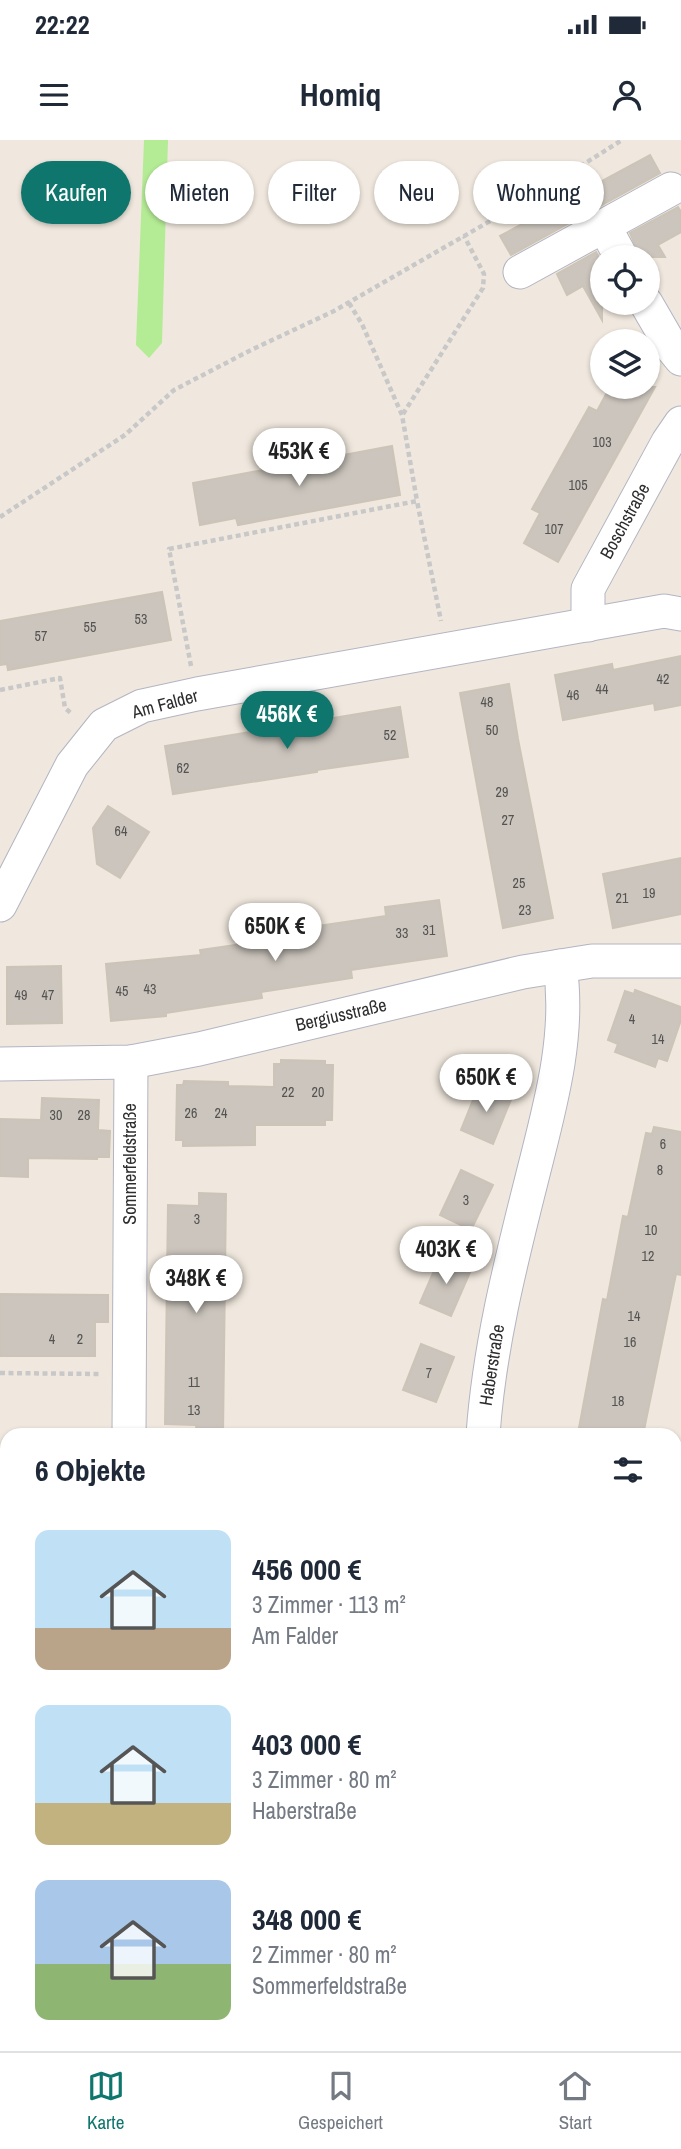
<!DOCTYPE html>
<html lang="de">
<meta charset="utf-8">
<style>
body{margin:0;font-family:"Archivo Narrow",sans-serif;background:#f6f6f7;color:#1f2937;height:100vh;display:flex;flex-direction:column;font-size:26px;white-space:nowrap}
*{box-sizing:border-box;margin:0}
p{font-size:23px;color:#747a83}
.icon{flex:none;width:38px;height:38px;fill:none;stroke:currentColor;stroke-width:2;stroke-linecap:round;stroke-linejoin:round}
.map{position:relative;flex:1;overflow:hidden}
.details{position:absolute;left:0px;top:1288px;width:682px;height:623px;display:flex;flex-direction:column;background:#fff;border-radius:21px 21px 0 0;box-shadow:0 2px 5px #0004}
.details>*{flex:none}
.top-card{position:absolute;left:21px;top:21px;width:640px;height:63px;display:flex;gap:14px}
.controls{position:absolute;left:590px;top:105px;display:grid;gap:14px}
.controls a{display:grid;place-items:center;width:70px;height:70px;border-radius:50%;background:#fff;box-shadow:0 2px 5px #0004;font-size:35px}
.price{position:absolute;translate:-50% -60px;padding:0 16px;border-radius:24px;background:#fff;color:#222;font-size:23px;line-height:46px;filter:drop-shadow(0 2px 4px #0008)}
.price::after{content:'';position:absolute;left:50%;top:42px;width:21px;height:16px;margin-left:-10px;background:inherit;clip-path:polygon(0 0,100% 0,50% 100%)}
.price.selected{background:#0f766e;color:#fff}
ul{padding:0;list-style:none}
li{display:flex;align-items:center;gap:21px;height:175px;padding:0 35px}
li span{display:grid;place-items:center;flex:none;width:196px;height:140px;border-radius:14px;color:#555}
li>.icon{margin-inline-start:auto}
span .icon{width:84px;height:84px;fill:#fffc;stroke-width:1}
li b{font-size:30px}
h2{display:flex;justify-content:space-between;align-items:center;height:84px;padding:0 35px;font-size:30px}
.pill{padding:0 24px;border-radius:32px;background:#fff;box-shadow:0 2px 5px #0004;font-size:24px;line-height:63px}
.pill.selected{background:#0f766e;color:#fff}
.status{display:flex;justify-content:space-between;align-items:center;height:49px;padding:0 35px;background:#fff;direction:ltr}
.status svg{height:19px;fill:currentColor}
header{display:flex;justify-content:space-between;align-items:center;height:91px;padding:0 35px;background:#fff;font-size:32px;font-weight:700}
.dock{display:flex;justify-content:space-around;align-items:center;height:98px;border-top:2px solid #e0e1e3;background:#fff;font-size:19px;color:#747a83}
.dock a{display:grid;justify-items:center;gap:4px}
.dock .selected{color:#0f766e}
.map>svg:first-child{display:block}
.green{fill:#b4eb95}
.building{fill:#cbc5bd;stroke:#ccc4b7;stroke-width:2}
.lines{fill:none;stroke-linecap:round;stroke-linejoin:round}
.minor-casing{stroke:#b2b5c2;stroke-width:35}
.path{stroke:#c8c8c8;stroke-width:4.5;stroke-dasharray:5 3.5;stroke-linecap:butt}
.minor{stroke:#fff;stroke-width:33}
.labels{text-anchor:middle;stroke-width:5;stroke-linejoin:round;paint-order:stroke}
.number-label{font-size:14px;fill:#545351}
.street-label{font-size:18px;fill:#2d2d2d;stroke:#fff}
</style>
<div class="status"><b>22:22</b><svg viewBox="0 0 49 12"><path d="M0 12V9h3v3zM5 12V6h3v6zM10 12V3h3v9zM15 12V0h3v12zM26 1h20v11H26zM47 4h2v5h-2z"/></svg></div>
<header><svg class="icon" aria-label="menu" viewBox="0 0 24 24"><path d="M4 6h16M4 12h16M4 18h16"/></svg>Homiq<svg class="icon" aria-label="person" viewBox="0 0 24 24"><circle cx="12" cy="8" r="4"/><path d="M4 21q1-7 8-7t8 7"/></svg></header>
<div class="map">
<svg width="681" height="1911" viewBox="0 0 681 1911">
<rect width="100%" height="100%" fill="#f0e8de"/>
<!-- green -->
<g class="green">
<polygon points="144,0 168,0 162,203 149,218 136,205"/>
<polygon points="0,1718 7,1718 7,1904 320,1904 323,1911 0,1911"/>
<polygon points="681,1861 681,1911 468,1911 498,1904 676,1904 676,1862"/>
</g>
<!-- building -->
<g class="building">
<polygon points="650,15 660,33 511,115 500,96"/>
<polygon points="678,67 681,72 681,92 658,105 665,117 640,117 630,93"/>
<polygon points="596,112 602,122 602,180 583,146 567,155 557,134"/>
<polygon points="610,247 655,247 558,422 524,403 540,373 532,369 589,267 597,271"/>
<polygon points="392,306 400,355 238,385 236,378 200,385 193,343"/>
<polygon points="162,452 171,500 8,530 7,524 0,525 0,481"/>
<polygon points="681,516 681,565 655,570 654,563 563,580 555,535 612,524 613,530"/>
<polygon points="509,544 518,599 553,778 503,788 460,553"/>
<polygon points="400,567 408,617 317,630 317,632 173,654 165,606"/>
<polygon points="108,666 149,692 120,738 97,724 93,688"/>
<polygon points="681,718 681,774 613,788 603,734"/>
<polygon points="439,760 447,816 351,830 352,838 261,852 262,858 166,873 166,876 111,881 106,824 201,815 200,810 291,797 290,790 386,776 385,767"/>
<polygon points="61,826 62,883 7,884 7,827"/>
<polygon points="635,850 681,867 681,880 667,921 658,918 655,927 615,912 618,904 608,900 625,851 634,854"/>
<polygon points="281,920 325,921 325,925 333,925 332,980 325,980 325,985 255,985 255,1005 183,1006 183,1000 176,1000 177,945 183,945 184,941 228,942 228,946 274,947 274,924 281,924"/>
<polygon points="479,945 512,957 493,1004 461,990"/>
<polygon points="42,958 99,960 98,990 110,991 109,1017 97,1017 97,1019 28,1018 28,1037 0,1036 0,979 41,980"/>
<polygon points="654,987 681,992 681,1135 676,1134 643,1295 584,1295 585,1289 579,1288 603,1159 607,1160 623,1076 628,1077 646,993 652,994"/>
<polygon points="461,1030 493,1045 471,1090 440,1075"/>
<polygon points="199,1053 226,1054 223,1295 197,1295 196,1285 165,1284 168,1065 199,1066"/>
<polygon points="440,1117 471,1130 451,1176 420,1163"/>
<polygon points="0,1154 108,1155 108,1182 95,1182 95,1216 0,1216"/>
<polygon points="421,1204 454,1217 436,1262 403,1250"/>
</g>
<g class="lines">
<defs>
<g id="minor">
<polyline points="604,86 621,117"/>
<polyline points="520,132 671,49"/>
<polyline points="646,163 672,208 681,219"/>
<polyline points="588,485 588,449 668,302 681,283"/>
<polyline points="0,765 72,625 104,585 142,566 197,554 664,471 681,474"/>
<polyline points="0,924 131,922 199,909 523,832 592,821 681,821"/>
<polyline points="129,1295 131,922"/>
<path d="M 483,1295 C 489,1209 510,1125 531,1042 C 548,973 571,898 560,826"/>
<polyline points="676,1676 681,1675"/>
<polyline points="0,1707 7,1707"/>
</g>
</defs>
<!-- minor casing -->
<use href="#minor" class="minor-casing"/>
<!-- path -->
<g class="path">
<polyline points="349,163 362,184 402,275 417,361"/>
<polyline points="403,274 483,148 484,134 464,96"/>
<polyline points="0,377 125,295 174,250 251,210 334,171 530,58 622,0"/>
<polyline points="191,526 169,409 417,361 441,481"/>
<polyline points="0,550 60,538 65,568 72,574"/>
<polyline points="0,1233 100,1234"/>
<polyline points="0,1381 7,1381"/>
<polyline points="0,1529 7,1529"/>
<polyline points="322,1904 325,1911"/>
</g>
<!-- minor -->
<use href="#minor" class="minor"/>
</g>
<g class="labels">
<!-- number labels -->
<g class="number-label">
<text x="602" y="307">103</text>
<text x="578" y="350">105</text>
<text x="554" y="394">107</text>
<text x="141" y="484">53</text>
<text x="90" y="492">55</text>
<text x="41" y="501">57</text>
<text x="663" y="544">42</text>
<text x="602" y="554">44</text>
<text x="573" y="560">46</text>
<text x="487" y="567">48</text>
<text x="492" y="595">50</text>
<text x="390" y="600">52</text>
<text x="183" y="633">62</text>
<text x="502" y="657">29</text>
<text x="508" y="685">27</text>
<text x="121" y="696">64</text>
<text x="519" y="748">25</text>
<text x="649" y="758">19</text>
<text x="622" y="763">21</text>
<text x="525" y="775">23</text>
<text x="429" y="795">31</text>
<text x="402" y="798">33</text>
<text x="150" y="854">43</text>
<text x="122" y="856">45</text>
<text x="21" y="860">49</text>
<text x="48" y="860">47</text>
<text x="632" y="884">4</text>
<text x="658" y="904">14</text>
<text x="288" y="957">22</text>
<text x="318" y="957">20</text>
<text x="191" y="978">26</text>
<text x="221" y="978">24</text>
<text x="56" y="980">30</text>
<text x="84" y="980">28</text>
<text x="663" y="1009">6</text>
<text x="660" y="1035">8</text>
<text x="466" y="1065">3</text>
<text x="197" y="1084">3</text>
<text x="651" y="1095">10</text>
<text x="648" y="1121">12</text>
<text x="634" y="1181">14</text>
<text x="52" y="1204">4</text>
<text x="80" y="1204">2</text>
<text x="630" y="1207">16</text>
<text x="429" y="1238">7</text>
<text x="194" y="1247">11</text>
<text x="618" y="1266">18</text>
<text x="194" y="1275">13</text>
</g>
<!-- street labels -->
<g class="street-label">
<text transform="translate(625 381) rotate(-61)" y="6">Boschstraße</text>
<text transform="translate(165 564) rotate(-15)" y="6">Am Falder</text>
<text transform="translate(341 875) rotate(-13)" y="6">Bergiusstraße</text>
<text transform="translate(130 1024) rotate(-90)" y="6">Sommerfeldstraße</text>
<text transform="translate(492 1225) rotate(-81)" y="6">Haberstraße</text>
</g>
</g>
</svg>
<div class="controls">
<a><svg class="icon" aria-label="locate" viewBox="0 0 24 24"><circle cx="12" cy="12" r="6"/><path d="M12 2v4M12 18v4M2 12h4M18 12h4"/></svg></a>
<a><svg class="icon" aria-label="layers" viewBox="0 0 24 24"><path d="M12 4l9 5-9 5-9-5zM3 14l9 5 9-5"/></svg></a>
</div>
<b class="price" style="left:299px;top:348px">453K €</b>
<b class="price selected" style="left:287px;top:611px">456K €</b>
<b class="price" style="left:275px;top:823px">650K €</b>
<b class="price" style="left:486px;top:974px">650K €</b>
<b class="price" style="left:446px;top:1146px">403K €</b>
<b class="price" style="left:196px;top:1175px">348K €</b>
<div class="top-card">
<a class="pill selected">Kaufen</a>
<a class="pill">Mieten</a>
<a class="pill">Filter</a>
<a class="pill">Neu</a>
<a class="pill">Wohnung</a>
</div>
<section class="details">
<h2>6 Objekte<svg class="icon" aria-label="filters" viewBox="0 0 24 24"><path d="M4 7h16M4 17h16"/><circle cx="9" cy="7" r="2"/><circle cx="15" cy="17" r="2"/></svg></h2>
<ul>
<li><span style="background:linear-gradient(#bfe0f5 70%,#b9a48a 0)"><svg class="icon" aria-label="home" viewBox="0 0 24 24"><path d="M3 11l9-7 9 7M6 9v11h12V9"/></svg></span><div><b>456 000 €</b><p>3 Zimmer · 113 m²</p><p>Am Falder</p></div></li>
<li><span style="background:linear-gradient(#bfe0f5 70%,#c2b280 0)"><svg class="icon" aria-label="home" viewBox="0 0 24 24"><path d="M3 11l9-7 9 7M6 9v11h12V9"/></svg></span><div><b>403 000 €</b><p>3 Zimmer · 80 m²</p><p>Haberstraße</p></div></li>
<li><span style="background:linear-gradient(#a9c7e8 60%,#8fb573 0)"><svg class="icon" aria-label="home" viewBox="0 0 24 24"><path d="M3 11l9-7 9 7M6 9v11h12V9"/></svg></span><div><b>348 000 €</b><p>2 Zimmer · 80 m²</p><p>Sommerfeldstraße</p></div></li>
</ul>
</section>
</div>
<nav class="dock">
<a class="selected"><svg class="icon" aria-label="map" viewBox="0 0 24 24"><path d="M3 6l6-2 6 2 6-2v14l-6 2-6-2-6 2zM9 4v14M15 6v14"/></svg>Karte</a>
<a><svg class="icon" aria-label="saved" viewBox="0 0 24 24"><path d="M7 4h10v16l-5-4-5 4z"/></svg>Gespeichert</a>
<a><svg class="icon" aria-label="home" viewBox="0 0 24 24"><path d="M3 11l9-7 9 7M6 9v11h12V9"/></svg>Start</a>
</nav>
